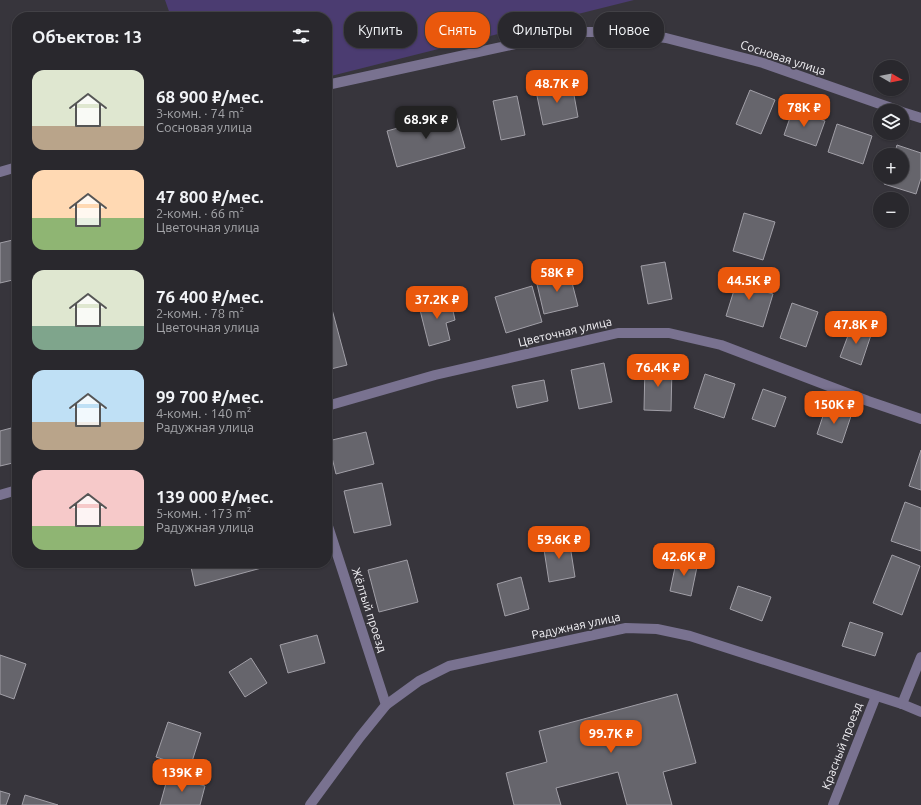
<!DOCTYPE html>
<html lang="ru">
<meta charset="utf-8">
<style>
body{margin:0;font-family:Ubuntu,sans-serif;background:#353439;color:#f1f3f6;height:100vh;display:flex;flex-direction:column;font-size:15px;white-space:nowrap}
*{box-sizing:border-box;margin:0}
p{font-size:13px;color:#a5a6aa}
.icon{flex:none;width:22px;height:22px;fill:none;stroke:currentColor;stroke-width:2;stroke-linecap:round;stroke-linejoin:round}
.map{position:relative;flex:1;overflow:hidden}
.details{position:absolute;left:12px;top:12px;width:320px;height:556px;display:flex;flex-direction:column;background:#29282d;border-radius:16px;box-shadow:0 1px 3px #0004,0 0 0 1px #454449}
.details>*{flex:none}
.guide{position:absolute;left:344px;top:12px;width:380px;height:36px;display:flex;gap:8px}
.needle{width:26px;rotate:99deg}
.controls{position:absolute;left:873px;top:60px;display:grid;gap:8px}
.controls a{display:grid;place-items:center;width:36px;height:36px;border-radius:50%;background:#29282d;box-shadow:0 1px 3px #0004,0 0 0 1px #454449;font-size:20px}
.price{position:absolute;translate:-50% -34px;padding:0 9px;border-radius:8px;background:#ea580c;color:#fff;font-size:13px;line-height:26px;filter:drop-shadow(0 1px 2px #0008)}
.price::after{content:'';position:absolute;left:50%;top:24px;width:12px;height:9px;margin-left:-6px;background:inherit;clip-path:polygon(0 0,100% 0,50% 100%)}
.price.current{background:#222;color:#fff}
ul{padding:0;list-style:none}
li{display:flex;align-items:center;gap:12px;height:100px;padding:0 20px}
li span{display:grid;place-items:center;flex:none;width:112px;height:80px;border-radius:12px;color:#555}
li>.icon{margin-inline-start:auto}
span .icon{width:48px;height:48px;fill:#fffc;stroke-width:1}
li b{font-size:17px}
h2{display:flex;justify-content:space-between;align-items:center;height:48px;padding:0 20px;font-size:17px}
.pill{padding:0 14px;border-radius:16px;background:#29282d;box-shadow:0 1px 3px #0004,0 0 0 1px #454449;font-size:14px;line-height:36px}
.pill.current{background:#ea580c;color:#fff}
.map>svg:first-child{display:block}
.green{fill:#4b3c71}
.building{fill:#66656c;stroke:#a19fa7}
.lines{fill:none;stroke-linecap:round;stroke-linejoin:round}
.street{stroke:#797290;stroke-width:10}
.labels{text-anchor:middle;stroke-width:3.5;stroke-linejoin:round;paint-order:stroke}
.street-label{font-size:12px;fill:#f4f3f7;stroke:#37353c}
</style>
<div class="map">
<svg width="921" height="805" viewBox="0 0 921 805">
<rect width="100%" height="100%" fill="#37353c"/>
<!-- green -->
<polygon class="green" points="165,0 634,0 327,77 327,17 171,17"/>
<!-- building -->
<g class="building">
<polygon points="572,84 578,117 543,125 536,91"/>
<polygon points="750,90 775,100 761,134 736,124"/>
<polygon points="517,96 525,135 501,140 493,101"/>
<polygon points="793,109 825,121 816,146 784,135"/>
<polygon points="455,112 465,148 397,167 387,131"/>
<polygon points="837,124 872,136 863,164 828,152"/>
<polygon points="897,145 921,153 921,178 916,194 884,184 887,177 902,177 902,155 894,155"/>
<polygon points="744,213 775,222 763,260 733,251"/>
<polygon points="17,239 17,279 0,283 0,243"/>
<polygon points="665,262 672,299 648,304 641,266"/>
<polygon points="569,271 578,306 544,314 536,280"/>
<polygon points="740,271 756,276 753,288 773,294 763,327 726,316"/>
<polygon points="532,286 542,322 506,333 495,297"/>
<polygon points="450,297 455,320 446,323 450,340 429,346 419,306"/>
<polygon points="330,302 347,365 327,370 327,303"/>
<polygon points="792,303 818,312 806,347 780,338"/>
<polygon points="852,325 872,332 861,365 840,357"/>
<polygon points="604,363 612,402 579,409 571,370"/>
<polygon points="645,366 672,367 671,411 644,410"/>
<polygon points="705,374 735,384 724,418 694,408"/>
<polygon points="544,380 548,401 517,408 512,386"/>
<polygon points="763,389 786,397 775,427 752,419"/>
<polygon points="826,407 851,416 842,443 817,434"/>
<polygon points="15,427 17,434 17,462 0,466 0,431"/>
<polygon points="366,432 374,464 336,474 328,441"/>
<polygon points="921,450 921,490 909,486"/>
<polygon points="382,483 391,525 354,533 344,491"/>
<polygon points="905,502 921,508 921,551 891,541"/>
<polygon points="569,539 575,577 549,582 543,543"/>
<polygon points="892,555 920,566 902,615 873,603"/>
<polygon points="677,558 698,562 691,596 670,591"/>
<polygon points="407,560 418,602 379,612 368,570"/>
<polygon points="206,563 280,563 195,586 191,567"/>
<polygon points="521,577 529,609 505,616 497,584"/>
<polygon points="738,586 771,597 762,621 730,609"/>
<polygon points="850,622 883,633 875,656 842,646"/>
<polygon points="317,635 325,663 288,673 280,645"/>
<polygon points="0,655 26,664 14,699 0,694"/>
<polygon points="251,658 267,683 245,697 229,672"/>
<polygon points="677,694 696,763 663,772 672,805 627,805 618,772 556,788 561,805 514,805 506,773 547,762 539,731"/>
<polygon points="168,722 201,733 190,768 156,757"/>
<polygon points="168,776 205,786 200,805 160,805"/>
<polygon points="0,791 10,794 6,805 0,805"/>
<polygon points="25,795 58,805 22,805"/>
</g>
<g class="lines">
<!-- street -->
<g class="street">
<polyline points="327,85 570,32 615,32 666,38 763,63 900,111"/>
<polyline points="902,112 921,118"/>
<polyline points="0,172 17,167"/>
<polyline points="327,406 435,375 618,333 669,333 721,345 868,401 921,419"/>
<polyline points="0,495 17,490"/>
<polyline points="327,523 386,705"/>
<polyline points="902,704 921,657"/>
<polyline points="310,805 360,737 386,705 419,681 449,666 626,628 657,629 690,636 902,704 921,712"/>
<polyline points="833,805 876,696"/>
</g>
</g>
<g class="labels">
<!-- street labels -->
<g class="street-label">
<text transform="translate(783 58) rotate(18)" y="4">Сосновая улица</text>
<text transform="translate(565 332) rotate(-13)" y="4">Цветочная улица</text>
<text transform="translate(369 610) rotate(72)" y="4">Жёлтый проезд</text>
<text transform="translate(576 626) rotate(-12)" y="4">Радужная улица</text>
<text transform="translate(842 746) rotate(-69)" y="4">Красный проезд</text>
</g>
</g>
</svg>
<div class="controls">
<a><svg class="needle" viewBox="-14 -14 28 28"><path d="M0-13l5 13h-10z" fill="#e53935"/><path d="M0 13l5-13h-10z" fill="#a5a6aa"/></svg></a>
<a><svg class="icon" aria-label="layers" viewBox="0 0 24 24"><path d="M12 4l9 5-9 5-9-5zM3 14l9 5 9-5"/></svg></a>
<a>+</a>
<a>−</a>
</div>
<b class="price" style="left:557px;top:104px">48.7K ₽</b>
<b class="price" style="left:804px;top:128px">78K ₽</b>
<b class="price current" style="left:426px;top:140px">68.9K ₽</b>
<b class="price" style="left:557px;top:293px">58K ₽</b>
<b class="price" style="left:749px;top:301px">44.5K ₽</b>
<b class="price" style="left:437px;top:320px">37.2K ₽</b>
<b class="price" style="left:856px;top:345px">47.8K ₽</b>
<b class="price" style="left:658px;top:388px">76.4K ₽</b>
<b class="price" style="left:834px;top:425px">150K ₽</b>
<b class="price" style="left:559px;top:560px">59.6K ₽</b>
<b class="price" style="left:684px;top:577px">42.6K ₽</b>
<b class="price" style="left:611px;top:754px">99.7K ₽</b>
<b class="price" style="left:182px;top:793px">139K ₽</b>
<div class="guide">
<a class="pill">Купить</a>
<a class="pill current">Снять</a>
<a class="pill">Фильтры</a>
<a class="pill">Новое</a>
</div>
<section class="details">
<h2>Объектов: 13<svg class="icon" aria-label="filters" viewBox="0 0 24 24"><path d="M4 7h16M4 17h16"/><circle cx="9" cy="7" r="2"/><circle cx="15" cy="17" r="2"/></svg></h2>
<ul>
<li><span style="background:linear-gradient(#dfe7d0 70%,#b9a48a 0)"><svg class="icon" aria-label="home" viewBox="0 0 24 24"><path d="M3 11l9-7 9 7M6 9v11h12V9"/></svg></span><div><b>68 900 ₽/мес.</b><p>3-комн. · 74 m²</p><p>Сосновая улица</p></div></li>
<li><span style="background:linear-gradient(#ffd9b3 60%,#8fb573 0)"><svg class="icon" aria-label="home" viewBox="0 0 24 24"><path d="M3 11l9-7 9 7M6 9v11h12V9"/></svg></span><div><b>47 800 ₽/мес.</b><p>2-комн. · 66 m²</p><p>Цветочная улица</p></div></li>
<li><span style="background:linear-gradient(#dfe7d0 70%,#7fa58c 0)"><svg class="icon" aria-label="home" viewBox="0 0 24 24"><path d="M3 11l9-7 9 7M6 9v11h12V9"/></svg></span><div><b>76 400 ₽/мес.</b><p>2-комн. · 78 m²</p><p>Цветочная улица</p></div></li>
<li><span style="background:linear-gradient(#bfe0f5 65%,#b9a48a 0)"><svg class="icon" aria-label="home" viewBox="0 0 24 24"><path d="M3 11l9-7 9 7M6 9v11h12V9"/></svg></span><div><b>99 700 ₽/мес.</b><p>4-комн. · 140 m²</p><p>Радужная улица</p></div></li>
<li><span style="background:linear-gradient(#f6c9c9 70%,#8fb573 0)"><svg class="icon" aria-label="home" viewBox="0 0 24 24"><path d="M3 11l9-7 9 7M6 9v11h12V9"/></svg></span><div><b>139 000 ₽/мес.</b><p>5-комн. · 173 m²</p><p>Радужная улица</p></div></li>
</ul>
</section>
</div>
